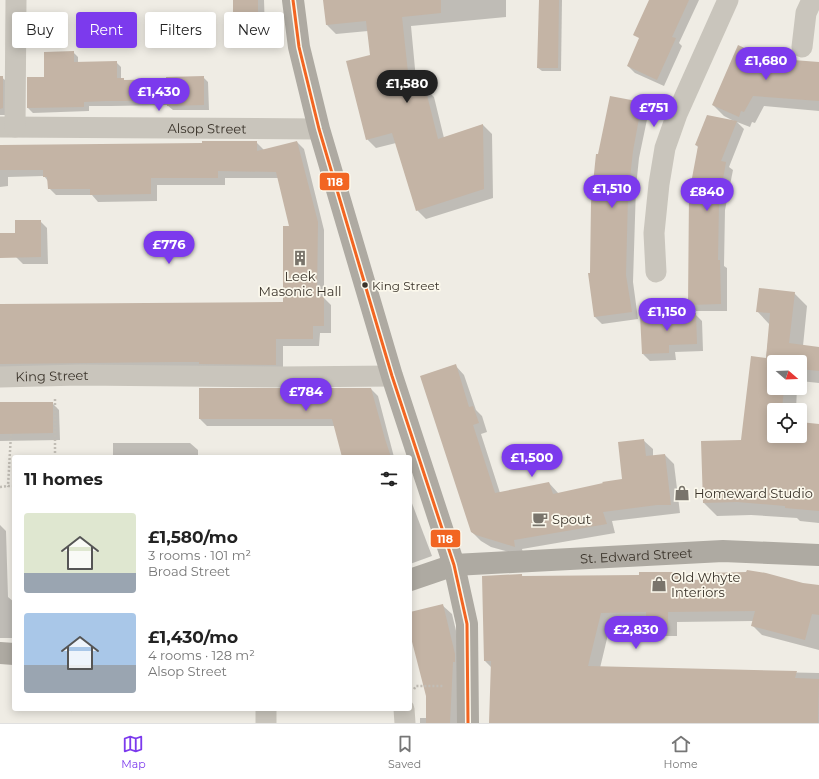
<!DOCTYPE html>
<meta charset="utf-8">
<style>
body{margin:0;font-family:Montserrat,sans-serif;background:#f2f2f2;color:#222;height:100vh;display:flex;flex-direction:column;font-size:15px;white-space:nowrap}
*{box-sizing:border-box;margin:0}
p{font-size:13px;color:#767676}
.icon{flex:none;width:22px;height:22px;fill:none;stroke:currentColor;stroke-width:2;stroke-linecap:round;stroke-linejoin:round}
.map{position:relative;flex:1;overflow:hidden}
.side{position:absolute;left:12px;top:455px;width:400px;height:256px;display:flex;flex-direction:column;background:#fff;border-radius:4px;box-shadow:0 2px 10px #0003}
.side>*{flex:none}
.top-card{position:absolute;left:12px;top:12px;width:400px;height:36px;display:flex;gap:8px}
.needle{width:26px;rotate:109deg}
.buttons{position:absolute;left:767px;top:355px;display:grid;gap:8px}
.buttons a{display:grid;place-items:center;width:40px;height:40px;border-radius:4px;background:#fff;box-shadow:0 2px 10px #0003;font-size:20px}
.price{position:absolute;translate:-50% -34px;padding:0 9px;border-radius:14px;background:#7c3aed;color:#fff;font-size:13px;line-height:26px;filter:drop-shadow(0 1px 2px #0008)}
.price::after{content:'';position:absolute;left:50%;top:24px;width:12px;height:9px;margin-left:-6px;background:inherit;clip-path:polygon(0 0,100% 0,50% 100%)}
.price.on{background:#222;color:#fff}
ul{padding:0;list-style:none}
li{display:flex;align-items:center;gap:12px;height:100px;padding:0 12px}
li span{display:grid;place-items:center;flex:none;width:112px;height:80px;border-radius:4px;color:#555}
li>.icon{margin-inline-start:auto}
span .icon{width:48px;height:48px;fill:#fffc;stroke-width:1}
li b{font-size:17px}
h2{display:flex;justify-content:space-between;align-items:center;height:48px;padding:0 12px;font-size:17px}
.tag{padding:0 14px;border-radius:4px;background:#fff;box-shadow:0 2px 10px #0003;font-size:14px;line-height:36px}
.tag.on{background:#7c3aed;color:#fff}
.dock{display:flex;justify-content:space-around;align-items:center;height:56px;border-top:1px solid #e0e0e0;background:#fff;font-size:11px;color:#767676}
.dock a{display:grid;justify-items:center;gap:2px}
.dock .on{color:#7c3aed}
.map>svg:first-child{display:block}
.shadow{fill:#0003}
.building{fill:#c4b4a5}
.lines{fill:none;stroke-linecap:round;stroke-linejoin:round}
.path{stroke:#c1bdb5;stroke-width:2.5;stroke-dasharray:2 2;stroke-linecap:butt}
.minor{stroke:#c9c5bc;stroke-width:21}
.trunk{stroke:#aeaaa2;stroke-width:22}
.bus-1-casing{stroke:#fbf8ec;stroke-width:6}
.bus-1{stroke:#f26522;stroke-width:3}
.bus-dot{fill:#3a332a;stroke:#fbf8ec;stroke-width:1.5}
.labels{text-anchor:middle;stroke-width:3.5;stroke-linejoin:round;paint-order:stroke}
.bus-label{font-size:12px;fill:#3a332a;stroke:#fbf8ec;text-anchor:start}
.street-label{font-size:13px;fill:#3a332a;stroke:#fbf8ec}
.poi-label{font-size:13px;fill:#3a332a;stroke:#fbf8ec;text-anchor:start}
.line-badge{stroke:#fbf8ec;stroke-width:1.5}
.badge-label{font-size:11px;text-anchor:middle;font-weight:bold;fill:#fff}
</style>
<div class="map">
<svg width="819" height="723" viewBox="0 0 819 723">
<rect width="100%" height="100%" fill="#efece4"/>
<!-- shadow -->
<g class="shadow">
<polygon points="233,0 264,0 265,30 241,31 234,24"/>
<polygon points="324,0 506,0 506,17 411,26 417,90 425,88 434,97 444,138 483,125 492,134 493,198 426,219 417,210 396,143 376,148 367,139 371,56 368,31 336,34 327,25"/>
<polygon points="540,0 562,0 561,71 542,71 538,68"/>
<polygon points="656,0 699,0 679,43 682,46 664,86 635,73 628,66"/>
<polygon points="73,52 78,57 78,63 116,62 121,67 121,79 125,81 203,77 208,82 209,110 173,110 167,105 112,106 89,106 89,111 33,113 28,108 45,78"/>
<polygon points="766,59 819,63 819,111 764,106 755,123 752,122 750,127 737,122 744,129 729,167 733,170 725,210 724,266 727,268 727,311 696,311 689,304 698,147 696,145 734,121 724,116 713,105"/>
<polygon points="0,76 10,84 10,115 0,115"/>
<polygon points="611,97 642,103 649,110 639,158 636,187 633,282 638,319 602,324 595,317 589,274 591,274 599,155"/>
<polygon points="256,142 264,150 297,142 304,149 324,230 324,298 331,305 331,333 320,333 319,346 283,346 283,372 0,371 0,306 284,303 290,227 279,178 225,178 225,185 157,185 157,201 98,202 92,195 56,195 49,188 48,181 44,176 8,177 8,186 0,187 0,146 203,144"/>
<polygon points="40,221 47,228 48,264 23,264 16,257"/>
<polygon points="794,293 807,306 803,346 819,348 819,383 800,381 800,362 774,362 774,388 797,388 796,410 774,410 774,436 800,436 800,423 819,425 819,523 800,521 797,518 751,515 717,516 704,503 702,442 742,441 766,359 770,325 757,311"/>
<polygon points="695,314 702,321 703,351 675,352 676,360 650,361 643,354"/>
<polygon points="455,365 464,375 476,410 482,416 487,432 481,434 500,493 549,483 559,494 623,480 643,440 653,449 653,456 665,455 674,464 680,513 612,521 615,533 522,549 524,556 491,547 481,541 472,532"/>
<polygon points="371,389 378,396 394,457 343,457 335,426 207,426 200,419"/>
<polygon points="52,403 59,410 60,440 0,441 0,404"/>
<polygon points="113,443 190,443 198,450 198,457 113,457"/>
<polygon points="410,498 432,556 410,564"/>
<polygon points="0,525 6,531 8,597 14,602 14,638 0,638"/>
<polygon points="680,573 688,582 802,584 819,586 819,650 762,635 752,625 753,621 677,622 677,636 657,636 648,626 648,621 611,622 600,668 819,673 819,723 490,723 492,668 485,661 483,577 521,575 524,577 640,576"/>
<polygon points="442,605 452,614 464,664 460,723 420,723 420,718 427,718 427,696 410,630 410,613"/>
</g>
<!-- building -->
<g class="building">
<rect x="233" y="0" width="25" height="24"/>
<polygon points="323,0 441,0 441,13 402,17 410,91 425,87 438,139 483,124 484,189 416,211 392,133 366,140 346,61 370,55 366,21 326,25"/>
<polygon points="539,0 559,0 558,68 537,68"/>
<polygon points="649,0 689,0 672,37 676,38 657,80 627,66 639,38 633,35"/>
<polygon points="738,45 767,58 819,62 819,101 753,96 744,112 741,111 739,117 712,105"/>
<polygon points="74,51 74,62 117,61 117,78 124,78 124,80 166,79 166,77 204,76 204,105 167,106 167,101 106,101 84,102 84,107 27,108 27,77 44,77 44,52"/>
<polygon points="0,76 3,76 3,108 0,109"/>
<polygon points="610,96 642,102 633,151 628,196 626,275 632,312 594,317 588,273 590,273 591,203 596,154 598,154"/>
<polygon points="707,115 737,121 721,161 726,162 719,202 718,260 720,260 721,304 688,305 689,194 698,146 695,145"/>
<polygon points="202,141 257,141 257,151 297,141 318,222 317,296 324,297 324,326 313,326 313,339 276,339 276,365 199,364 199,362 175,362 0,364 0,304 283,302 283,226 289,226 276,172 218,171 218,178 151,178 151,194 90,195 90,189 48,189 47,177 43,177 43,170 0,170 0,145 202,143"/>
<polygon points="15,220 41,220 41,257 0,258 0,233 15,233"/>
<polygon points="759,288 795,292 789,343 819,347 819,371 800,369 800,362 774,362 774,388 784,388 782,410 774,410 774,436 800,436 800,422 819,424 819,511 785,508 785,506 737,502 703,503 701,441 741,440 751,356 766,358 770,313 756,312"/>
<polygon points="696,313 697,344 669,345 669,353 642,354 640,315"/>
<polygon points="456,364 469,407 473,406 479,423 473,425 495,493 549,482 553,494 603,483 602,482 622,479 618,442 644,439 646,456 665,454 671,505 657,505 603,512 607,524 514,540 515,547 476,535 471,532 420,376"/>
<polygon points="199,388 371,388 385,439 391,457 342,457 332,419 199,419"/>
<polygon points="0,402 53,402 53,433 0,434"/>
<polygon points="747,570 766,573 803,583 819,585 819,615 812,614 805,640 751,626 755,611 668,612 668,626 647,627 646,612 601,613 588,666 797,671 795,678 819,679 818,723 489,723 491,661 484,661 482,576 522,574 522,576 639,575 639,572 680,572 681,581 706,579 706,573 746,572"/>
<polygon points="443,604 455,654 455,662 453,662 450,723 426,723 426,696 410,634 410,612"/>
</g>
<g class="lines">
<!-- path -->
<g class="path">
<polyline points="11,434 8,486 14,486"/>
<polyline points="55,457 55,398"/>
<polyline points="0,487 8,486"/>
<polyline points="414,689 416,686 444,686"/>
<polyline points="72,709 73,712"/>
</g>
<!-- minor -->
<g class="minor">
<polyline points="802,47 806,13 812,0"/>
<path id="s1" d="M 0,127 L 319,129"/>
<polyline points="15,127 16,0"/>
<polyline points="656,272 654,233 659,184 665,148 677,114 728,0"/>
<path id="s2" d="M 0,377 L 80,375 L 282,377 L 392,376"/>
<polyline points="404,709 405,723"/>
<polyline points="266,723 266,709"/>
</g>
<!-- trunk -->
<g class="trunk">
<polyline points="293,0 299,47 319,129 392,376 454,565 467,624 468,723"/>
<path id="s3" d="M 410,580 L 454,565 L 723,551 L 819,555"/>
<polyline points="0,653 14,654"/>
</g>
<defs>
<polyline id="bus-1" points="293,0 299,47 319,129 392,376 454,565 467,624 468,723"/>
</defs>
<!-- bus-1 casing -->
<use href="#bus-1" class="bus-1-casing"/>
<!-- bus-1 -->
<use href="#bus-1" class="bus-1"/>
</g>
<!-- icons -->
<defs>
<symbol id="building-bare" viewBox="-9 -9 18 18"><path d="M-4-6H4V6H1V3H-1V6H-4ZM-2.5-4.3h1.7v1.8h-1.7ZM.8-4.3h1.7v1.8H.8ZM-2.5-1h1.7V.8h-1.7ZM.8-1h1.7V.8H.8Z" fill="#79746b" stroke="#fbf8ec" stroke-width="2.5" paint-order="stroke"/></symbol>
<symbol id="shop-bare" viewBox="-9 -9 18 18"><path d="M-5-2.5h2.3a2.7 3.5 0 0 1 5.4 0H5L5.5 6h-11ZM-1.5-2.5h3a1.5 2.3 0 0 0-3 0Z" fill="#79746b" stroke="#fbf8ec" stroke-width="2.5" paint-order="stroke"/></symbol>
<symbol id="cafe-bare" viewBox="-9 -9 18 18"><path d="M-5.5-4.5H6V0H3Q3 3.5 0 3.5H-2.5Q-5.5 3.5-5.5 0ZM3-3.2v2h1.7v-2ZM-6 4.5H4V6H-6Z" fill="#79746b" stroke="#fbf8ec" stroke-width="2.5" paint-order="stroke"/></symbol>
</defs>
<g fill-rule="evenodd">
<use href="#building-bare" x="289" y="247" width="22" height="22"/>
<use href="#shop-bare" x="671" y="482" width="22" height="22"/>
<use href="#cafe-bare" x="529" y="508" width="22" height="22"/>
<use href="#shop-bare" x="648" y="573" width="22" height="22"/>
</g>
<!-- markers -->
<circle class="bus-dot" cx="365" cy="285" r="3.5"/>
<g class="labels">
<!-- bus labels -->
<g class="bus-label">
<text x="372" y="290">King Street</text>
</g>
<!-- street labels -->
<g class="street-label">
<text dy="5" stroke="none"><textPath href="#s1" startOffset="207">Alsop Street</textPath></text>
<text dy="5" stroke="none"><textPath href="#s2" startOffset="52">King Street</textPath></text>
<text dy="5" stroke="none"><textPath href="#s3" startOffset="229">St. Edward Street</textPath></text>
</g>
<!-- poi labels -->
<g class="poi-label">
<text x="300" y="281" text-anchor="middle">Leek<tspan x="300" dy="15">Masonic Hall</tspan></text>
<text x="694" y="498">Homeward Studio</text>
<text x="552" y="524">Spout</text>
<text x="671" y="582">Old Whyte<tspan x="671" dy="15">Interiors</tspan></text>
</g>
</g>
<g class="line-badge">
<rect x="319" y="172" width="31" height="19" rx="4" fill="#f26522"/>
<rect x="430" y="529" width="31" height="19" rx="4" fill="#f26522"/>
</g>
<g class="badge-label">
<text x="335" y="186">118</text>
<text x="445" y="543">118</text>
</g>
</svg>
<div class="buttons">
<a><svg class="needle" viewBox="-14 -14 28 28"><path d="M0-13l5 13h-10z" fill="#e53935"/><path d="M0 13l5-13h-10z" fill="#767676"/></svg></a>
<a><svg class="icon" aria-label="locate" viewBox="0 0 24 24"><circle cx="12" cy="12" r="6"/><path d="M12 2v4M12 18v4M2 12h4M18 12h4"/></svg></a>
</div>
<b class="price" style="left:766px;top:81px">£1,680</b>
<b class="price on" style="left:407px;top:104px">£1,580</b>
<b class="price" style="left:159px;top:112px">£1,430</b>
<b class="price" style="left:654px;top:128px">£751</b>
<b class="price" style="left:612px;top:209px">£1,510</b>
<b class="price" style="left:707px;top:212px">£840</b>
<b class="price" style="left:169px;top:265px">£776</b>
<b class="price" style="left:667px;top:332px">£1,150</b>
<b class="price" style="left:306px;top:412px">£784</b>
<b class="price" style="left:532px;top:478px">£1,500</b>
<b class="price" style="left:636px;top:650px">£2,830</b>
<div class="top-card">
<a class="tag">Buy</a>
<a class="tag on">Rent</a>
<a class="tag">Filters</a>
<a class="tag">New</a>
</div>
<section class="side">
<h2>11 homes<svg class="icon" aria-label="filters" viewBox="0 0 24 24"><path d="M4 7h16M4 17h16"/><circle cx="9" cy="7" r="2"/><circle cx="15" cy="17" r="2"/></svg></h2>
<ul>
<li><span style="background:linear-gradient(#dfe7d0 75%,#9aa5b1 0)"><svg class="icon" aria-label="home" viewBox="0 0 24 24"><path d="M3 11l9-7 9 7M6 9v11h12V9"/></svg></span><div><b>£1,580/mo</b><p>3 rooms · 101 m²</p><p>Broad Street</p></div></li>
<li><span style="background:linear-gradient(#a9c7e8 65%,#9aa5b1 0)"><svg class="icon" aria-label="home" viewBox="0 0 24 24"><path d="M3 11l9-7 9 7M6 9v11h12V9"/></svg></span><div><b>£1,430/mo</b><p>4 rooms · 128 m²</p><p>Alsop Street</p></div></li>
</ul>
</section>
</div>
<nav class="dock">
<a class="on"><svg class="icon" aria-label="map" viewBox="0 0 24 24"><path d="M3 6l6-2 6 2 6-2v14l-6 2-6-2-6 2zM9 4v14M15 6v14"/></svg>Map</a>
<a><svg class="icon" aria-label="saved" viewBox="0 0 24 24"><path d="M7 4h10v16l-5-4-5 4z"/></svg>Saved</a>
<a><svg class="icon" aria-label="home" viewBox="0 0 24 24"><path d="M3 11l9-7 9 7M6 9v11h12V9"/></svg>Home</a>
</nav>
